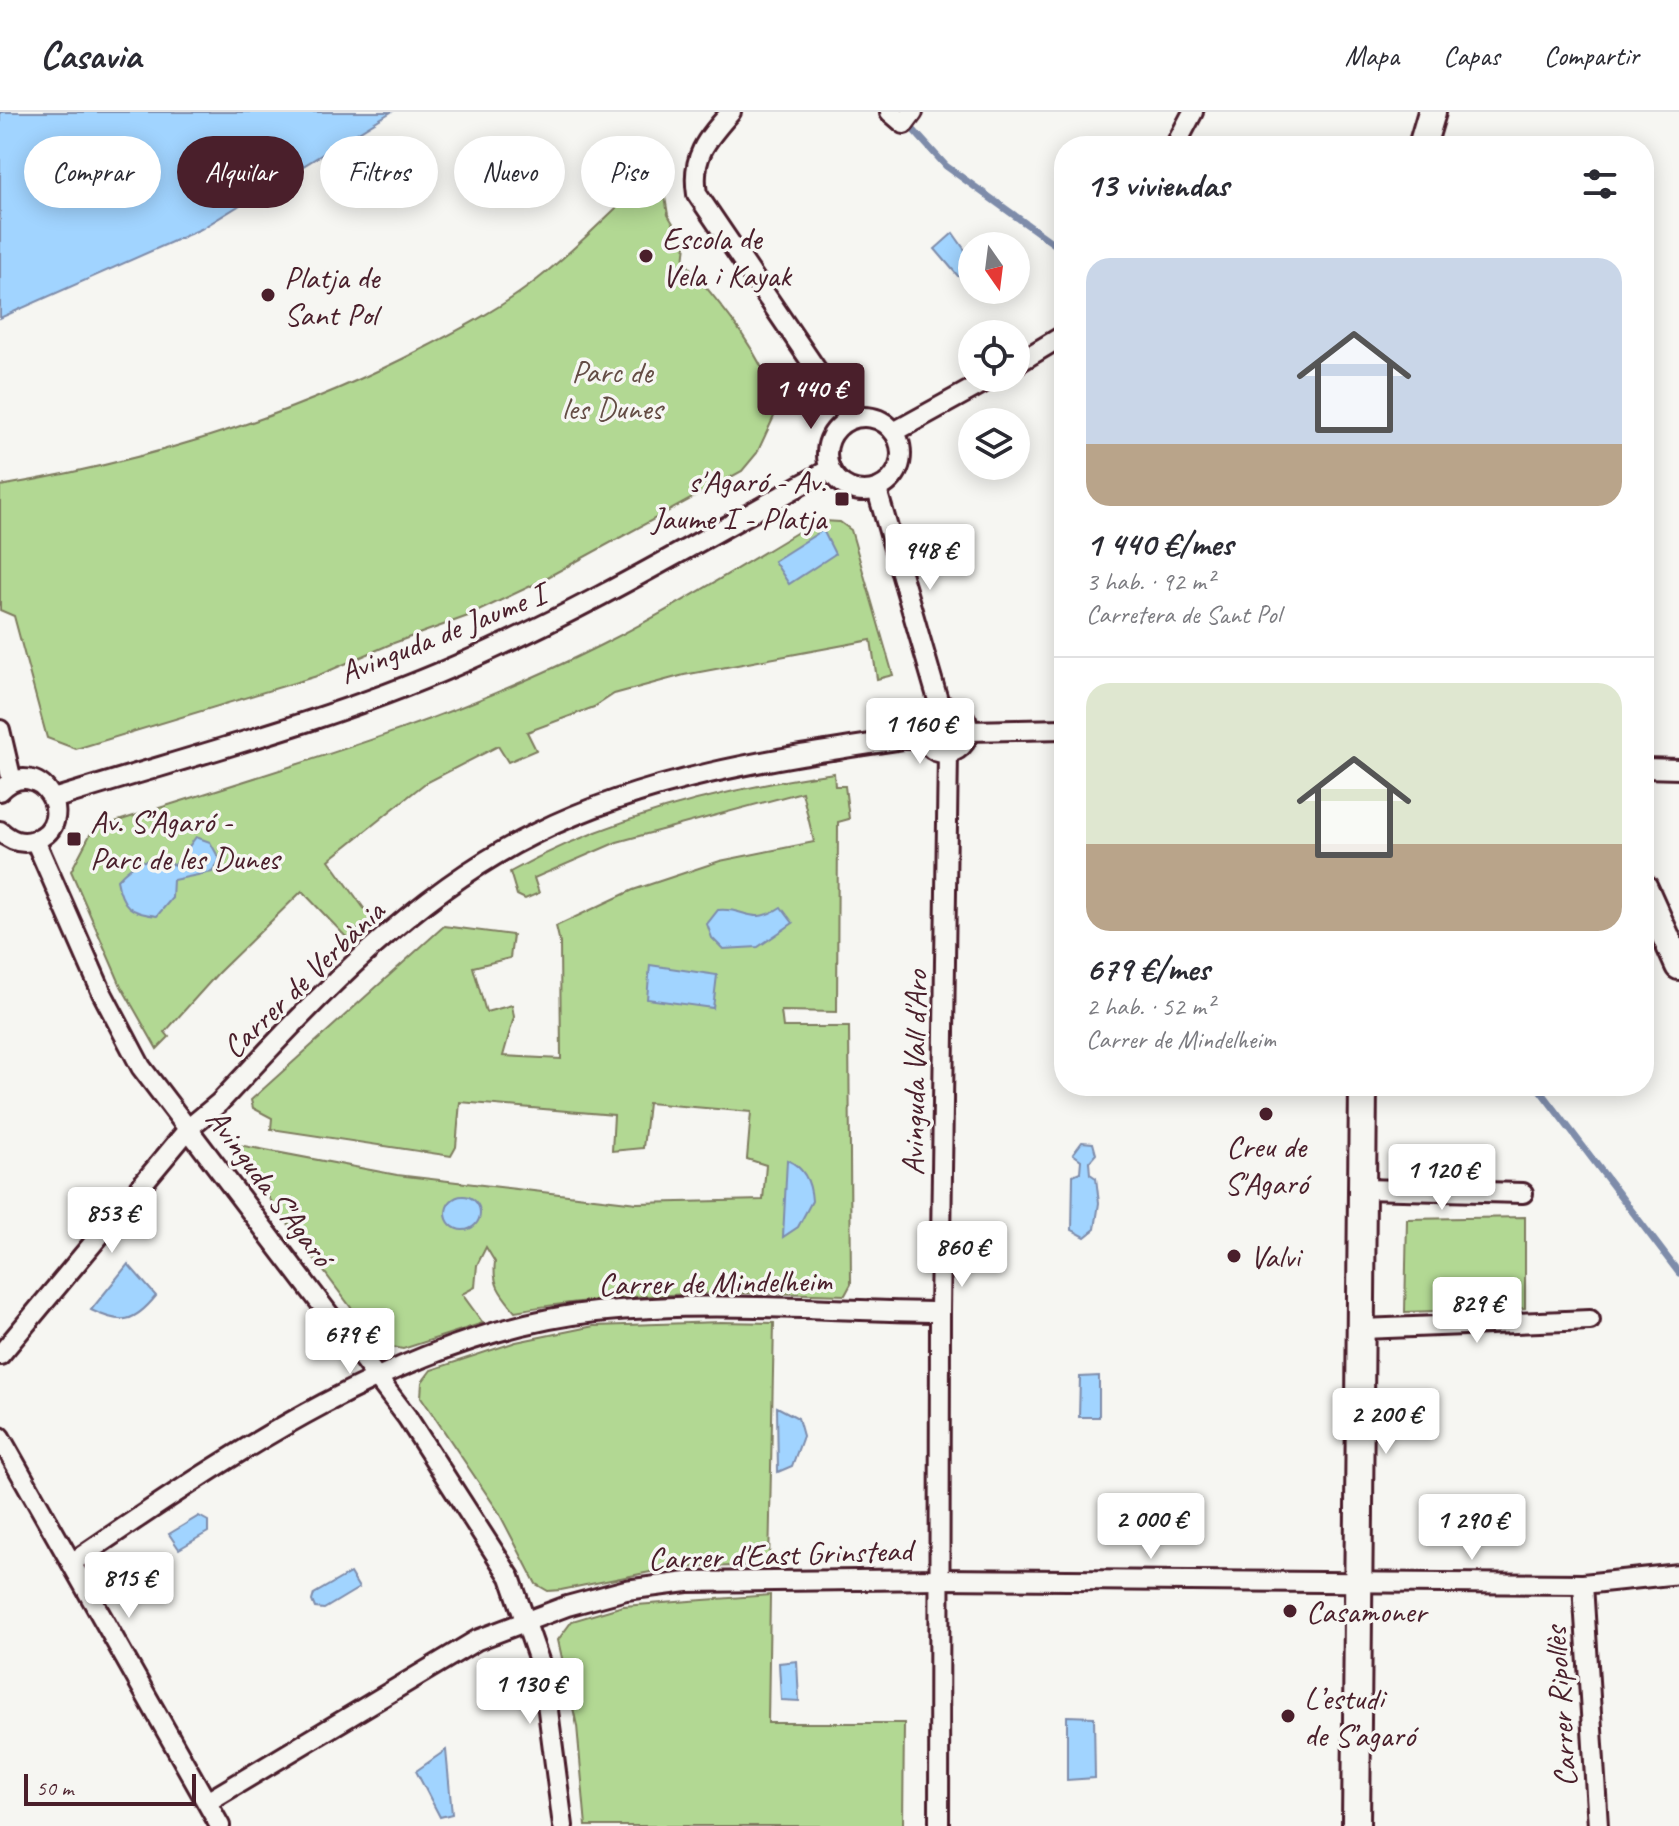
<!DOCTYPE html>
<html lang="es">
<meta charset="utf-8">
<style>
body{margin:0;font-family:Caveat,sans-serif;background:#f7f7f7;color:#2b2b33;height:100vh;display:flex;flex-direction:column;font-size:30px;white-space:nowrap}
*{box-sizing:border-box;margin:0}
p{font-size:26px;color:#7c7c81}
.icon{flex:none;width:44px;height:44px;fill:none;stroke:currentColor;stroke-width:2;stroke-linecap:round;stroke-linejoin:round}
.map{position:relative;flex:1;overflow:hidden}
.sheet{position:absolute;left:1054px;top:24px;width:600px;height:960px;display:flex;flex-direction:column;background:#fff;border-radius:32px;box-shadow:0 4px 20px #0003}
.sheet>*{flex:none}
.hud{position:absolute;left:24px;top:24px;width:760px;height:72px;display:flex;gap:16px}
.needle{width:52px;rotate:166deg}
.controls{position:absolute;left:958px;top:120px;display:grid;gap:16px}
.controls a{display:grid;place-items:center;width:72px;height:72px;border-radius:50%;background:#fff;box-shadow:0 4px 20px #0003;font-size:40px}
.scale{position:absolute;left:24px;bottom:20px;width:172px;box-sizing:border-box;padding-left:8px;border:4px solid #4a1f2b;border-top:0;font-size:22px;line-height:28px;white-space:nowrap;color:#4a1f2b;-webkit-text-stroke:6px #f6f6f2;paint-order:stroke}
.price{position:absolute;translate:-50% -68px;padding:0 18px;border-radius:8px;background:#fff;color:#222;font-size:26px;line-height:52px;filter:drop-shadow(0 2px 4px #0008)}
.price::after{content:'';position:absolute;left:50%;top:48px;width:24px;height:18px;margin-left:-12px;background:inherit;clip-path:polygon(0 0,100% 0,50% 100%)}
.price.active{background:#4a1f2b;color:#fff}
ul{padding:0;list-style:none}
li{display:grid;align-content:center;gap:16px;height:424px;padding:0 32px}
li+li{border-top:2px solid #e1e1e2}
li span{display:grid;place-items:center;height:248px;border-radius:24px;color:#555}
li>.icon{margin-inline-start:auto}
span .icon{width:144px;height:144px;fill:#fffc;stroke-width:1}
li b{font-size:34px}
h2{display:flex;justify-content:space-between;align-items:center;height:96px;padding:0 32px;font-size:34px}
.chip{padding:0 28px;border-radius:36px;background:#fff;box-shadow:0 4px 20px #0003;font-size:28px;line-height:72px}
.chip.active{background:#4a1f2b;color:#fff}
header{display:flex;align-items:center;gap:48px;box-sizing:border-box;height:112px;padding:0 40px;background:#fff;border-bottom:2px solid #e1e1e2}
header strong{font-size:38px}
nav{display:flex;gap:44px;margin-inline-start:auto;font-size:28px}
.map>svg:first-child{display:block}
.green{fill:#b2d893;stroke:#7e7c5f;stroke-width:2}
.water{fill:#a1d4ff;stroke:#7e8caa;stroke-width:2}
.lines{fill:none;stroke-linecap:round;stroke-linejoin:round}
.stream{stroke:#7e8caa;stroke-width:7}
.street-casing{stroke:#4a1f2b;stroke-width:24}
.secondary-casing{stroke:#4a1f2b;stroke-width:32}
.street{stroke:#f6f6f2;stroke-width:18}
.secondary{stroke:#f6f6f2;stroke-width:26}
.poi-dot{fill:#4a1f2b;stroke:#f6f6f2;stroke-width:3}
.labels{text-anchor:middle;stroke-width:7;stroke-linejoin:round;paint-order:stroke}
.poi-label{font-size:32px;fill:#4a1f2b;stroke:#f6f6f2;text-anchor:start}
.park-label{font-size:32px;fill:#644d45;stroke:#f6f6f2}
.street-label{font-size:32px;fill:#4a1f2b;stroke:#f6f6f2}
</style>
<header>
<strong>Casavia</strong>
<nav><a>Mapa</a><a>Capas</a><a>Compartir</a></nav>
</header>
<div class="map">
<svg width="1679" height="1714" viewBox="0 0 1679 1714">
<rect width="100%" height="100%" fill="#f6f6f2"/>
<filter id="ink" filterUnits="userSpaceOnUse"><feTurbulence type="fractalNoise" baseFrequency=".0125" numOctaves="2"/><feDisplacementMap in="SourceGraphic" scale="16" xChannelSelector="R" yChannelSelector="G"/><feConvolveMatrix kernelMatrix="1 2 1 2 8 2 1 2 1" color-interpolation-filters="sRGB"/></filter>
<g filter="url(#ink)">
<!-- green -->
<g class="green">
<path d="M 641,73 L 663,73 L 668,103 L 686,133 L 684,149 C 722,194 761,238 778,296 L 757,341 L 742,359 L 535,472 L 468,504 L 391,532 L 317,564 L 76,637 L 47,626 L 14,504 L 0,498 L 0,374 C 148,349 291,305 424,236 C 463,216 504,194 538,167 C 575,138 607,103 641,73 Z"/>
<path d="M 824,409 L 840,410 L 851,418 L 893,563 L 877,567 L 871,528 L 684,563 L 614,582 L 594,595 L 527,620 L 536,638 L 508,650 L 498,634 L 424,672 L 329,748 L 371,806 L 347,826 L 302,779 L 218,861 L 165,920 L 169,925 L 157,937 L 121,874 L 71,759 L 93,717 C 263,662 438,615 599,534 C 671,498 739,455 808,414 Z"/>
<path d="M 834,661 L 835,674 L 845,674 L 849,707 L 838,710 L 837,900 L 781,899 L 783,915 L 849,915 L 851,1172 L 845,1183 C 733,1179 625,1180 515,1199 C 501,1182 492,1173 495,1150 L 486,1135 L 477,1153 L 475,1175 L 462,1182 L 483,1211 L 403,1237 L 386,1234 L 370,1221 L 233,1038 L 239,1033 L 397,1063 L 637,1091 L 763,1088 L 766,1053 L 747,1047 L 751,1000 L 648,991 L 643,1036 L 612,1039 L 614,1003 L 460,990 L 456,1035 L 451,1044 L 271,1017 L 272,1006 L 253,996 L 251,988 L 444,814 L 513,823 L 510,846 L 473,855 L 486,900 L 512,893 L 514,905 L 503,944 L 561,947 L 560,831 L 556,814 L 633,778 L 720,749 L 814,730 L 802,680 L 617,730 L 534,766 L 539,781 L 525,787 L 517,783 L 510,760 C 609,705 722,677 834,661 Z"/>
<polygon points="1525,1105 1525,1196 1405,1200 1407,1107"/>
<polygon points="721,1210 774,1211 769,1453 670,1456 561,1478 548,1479 536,1472 498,1399 421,1285 422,1270 431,1258 516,1230 594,1214"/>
<polygon points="770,1483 768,1611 904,1611 903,1714 586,1714 577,1614 558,1528 572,1509 623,1494"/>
</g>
<!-- water -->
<g class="water">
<polygon points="0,0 391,0 201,117 0,206"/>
<polygon points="953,121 972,148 972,166 958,164 935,137"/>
<polygon points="823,418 835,442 789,472 774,449"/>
<path d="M 196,725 L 210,730 L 220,748 L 212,760 L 173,768 L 172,786 L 157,804 C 130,801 122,795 117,768 C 137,746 146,745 175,753 Z"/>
<path d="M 781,795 L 793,811 L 758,835 L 723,837 L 712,826 L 707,812 L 718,798 C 746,795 751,815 781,795 Z"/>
<polygon points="650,853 717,863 713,896 647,887"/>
<polygon points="1082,1030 1093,1031 1096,1042 1089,1050 1090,1062 1096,1066 1099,1091 1095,1117 1085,1125 1072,1118 1073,1063 1080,1060 1081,1048 1073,1042"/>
<path d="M 787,1048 C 804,1055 811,1071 812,1089 L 798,1115 L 783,1125 Z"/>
<circle cx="463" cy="1101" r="17"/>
<path d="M 128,1152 L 156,1184 C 134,1211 122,1213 91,1198 Z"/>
<polygon points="1099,1264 1099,1305 1079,1305 1080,1265"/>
<polygon points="777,1295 798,1306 803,1324 792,1354 778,1360"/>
<polygon points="199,1404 208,1409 208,1420 179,1437 169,1422"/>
<polygon points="350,1461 359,1476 324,1497 315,1496 312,1489 314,1482"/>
<polygon points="797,1549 799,1589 781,1588 779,1551"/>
<polygon points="1067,1604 1094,1605 1095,1666 1067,1668"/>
<polygon points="446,1638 452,1702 440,1705 416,1659"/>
</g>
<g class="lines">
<!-- stream -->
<g class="stream">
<polyline points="908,12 946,54 1064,139"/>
<polyline points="1537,974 1679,1161"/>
</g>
<defs>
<g id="street">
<path d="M 731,0 C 706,28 691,45 697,82 L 850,307"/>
<polyline points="890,0 904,12 913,0"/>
<polyline points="1175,34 1193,0"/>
<polyline points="1016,252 1064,223"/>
<circle cx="864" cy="342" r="37"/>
<polyline points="894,320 992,266"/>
<polyline points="877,378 940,595"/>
<circle cx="945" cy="618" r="23"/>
<polyline points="0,618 12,669"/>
<polyline points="969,619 1064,617"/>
<polyline points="1644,656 1679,657"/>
<path d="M 0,679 C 38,639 82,710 35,728 C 21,733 10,728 0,719"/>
<path d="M 53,687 C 187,645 327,610 455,554 C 585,498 706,425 830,357"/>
<polyline points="35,728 102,881 141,955 407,1305 510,1465 543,1560 563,1714"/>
<polyline points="1363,1077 1523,1081"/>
<polyline points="1362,1217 1590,1208"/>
<path d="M 0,1243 L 190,1015 L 219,991 C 313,890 410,783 536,721 C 656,661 792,644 923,624"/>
<polyline points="0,1325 220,1714"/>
<path d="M 73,1450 C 225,1346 409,1219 596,1200 C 711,1188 826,1199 940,1200"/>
<polyline points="1583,1472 1598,1714"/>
<polyline points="207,1690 477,1528 567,1494 626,1478 687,1470 940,1467 1583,1472 1679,1462"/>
<polyline points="939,1714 940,1200 948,640"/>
</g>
<g id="secondary">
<polyline points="1422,34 1432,0"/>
<polyline points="1644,776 1679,854"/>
<polyline points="1356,1714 1363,974"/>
</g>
</defs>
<!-- street casing -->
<use href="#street" class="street-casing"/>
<!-- secondary casing -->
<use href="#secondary" class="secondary-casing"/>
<!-- street -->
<use href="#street" class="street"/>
<!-- secondary -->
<use href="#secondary" class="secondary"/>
</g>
</g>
<!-- markers -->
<g class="poi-dot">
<circle cx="646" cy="144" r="8"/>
<circle cx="268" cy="183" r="8"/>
<rect x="834" y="379" width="16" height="16" rx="4"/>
<rect x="66" y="719" width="16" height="16" rx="4"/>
<circle cx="1266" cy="1002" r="8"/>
<circle cx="1234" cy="1144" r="8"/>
<circle cx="1290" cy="1499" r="8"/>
<circle cx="1288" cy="1604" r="8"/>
</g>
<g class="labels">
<!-- poi labels -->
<g class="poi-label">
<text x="662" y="137">Escola de<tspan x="662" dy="37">Vela i Kayak</tspan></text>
<text x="284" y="176">Platja de<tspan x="284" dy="37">Sant Pol</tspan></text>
<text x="826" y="380" text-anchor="end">s'Agaró - Av.<tspan x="826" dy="37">Jaume I - Platja</tspan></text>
<text x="90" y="720">Av. S’Agaró -<tspan x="90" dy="37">Parc de les Dunes</tspan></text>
<text x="1266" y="1045" text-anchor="middle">Creu de<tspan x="1266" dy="37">S'Agaró</tspan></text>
<text x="1250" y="1155">Valvi</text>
<text x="1306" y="1510">Casamoner</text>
<text x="1304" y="1597">L’estudi<tspan x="1304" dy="37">de S’agaró</tspan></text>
</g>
<!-- park labels -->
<g class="park-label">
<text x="612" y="270">Parc de<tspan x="612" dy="37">les Dunes</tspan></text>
</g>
<!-- street labels -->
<g class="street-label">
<text transform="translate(442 521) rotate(-22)" y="11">Avinguda de Jaume I</text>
<text transform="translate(303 867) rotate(-44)" y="11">Carrer de Verbània</text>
<text transform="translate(914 961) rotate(-89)" y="11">Avinguda Vall d'Aro</text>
<text transform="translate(270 1075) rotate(53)" y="11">Avinguda S'Agaró</text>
<text transform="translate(715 1170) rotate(-1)" y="11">Carrer de Mindelheim</text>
<text transform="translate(780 1442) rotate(-2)" y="11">Carrer d'East Grinstead</text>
<text transform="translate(1560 1595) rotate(-94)" y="11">Carrer Ripollès</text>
</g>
</g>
</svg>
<div class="controls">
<a><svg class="needle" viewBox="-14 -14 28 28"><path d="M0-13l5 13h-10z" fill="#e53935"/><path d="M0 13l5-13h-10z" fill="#7c7c81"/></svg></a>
<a><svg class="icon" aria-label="locate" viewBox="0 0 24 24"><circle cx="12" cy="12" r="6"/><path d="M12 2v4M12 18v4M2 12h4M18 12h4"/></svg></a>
<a><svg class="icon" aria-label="layers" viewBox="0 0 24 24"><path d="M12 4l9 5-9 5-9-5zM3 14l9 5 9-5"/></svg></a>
</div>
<div class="scale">50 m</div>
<b class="price active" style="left:811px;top:319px">1 440 €</b>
<b class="price" style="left:930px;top:480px">948 €</b>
<b class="price" style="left:920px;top:654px">1 160 €</b>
<b class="price" style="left:1442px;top:1100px">1 120 €</b>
<b class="price" style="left:112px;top:1143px">853 €</b>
<b class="price" style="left:962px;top:1177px">860 €</b>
<b class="price" style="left:1477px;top:1233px">829 €</b>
<b class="price" style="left:350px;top:1264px">679 €</b>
<b class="price" style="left:1386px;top:1344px">2 200 €</b>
<b class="price" style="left:1151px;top:1449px">2 000 €</b>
<b class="price" style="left:1472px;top:1450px">1 290 €</b>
<b class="price" style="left:129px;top:1508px">815 €</b>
<b class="price" style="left:530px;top:1614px">1 130 €</b>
<div class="hud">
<a class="chip">Comprar</a>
<a class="chip active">Alquilar</a>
<a class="chip">Filtros</a>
<a class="chip">Nuevo</a>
<a class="chip">Piso</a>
</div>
<section class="sheet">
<h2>13 viviendas<svg class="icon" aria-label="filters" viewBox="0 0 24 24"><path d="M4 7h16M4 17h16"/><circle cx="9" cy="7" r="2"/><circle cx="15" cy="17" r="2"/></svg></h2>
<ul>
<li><span style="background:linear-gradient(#c9d6e8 75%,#b9a48a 0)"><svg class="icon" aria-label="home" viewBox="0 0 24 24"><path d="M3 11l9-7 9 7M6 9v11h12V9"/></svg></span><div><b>1 440 €/mes</b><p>3 hab. · 92 m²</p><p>Carretera de Sant Pol</p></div></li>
<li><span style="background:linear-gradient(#dfe7d0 65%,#b9a48a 0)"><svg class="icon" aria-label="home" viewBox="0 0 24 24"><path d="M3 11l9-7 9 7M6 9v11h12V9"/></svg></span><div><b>679 €/mes</b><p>2 hab. · 52 m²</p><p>Carrer de Mindelheim</p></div></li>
</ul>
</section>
</div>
